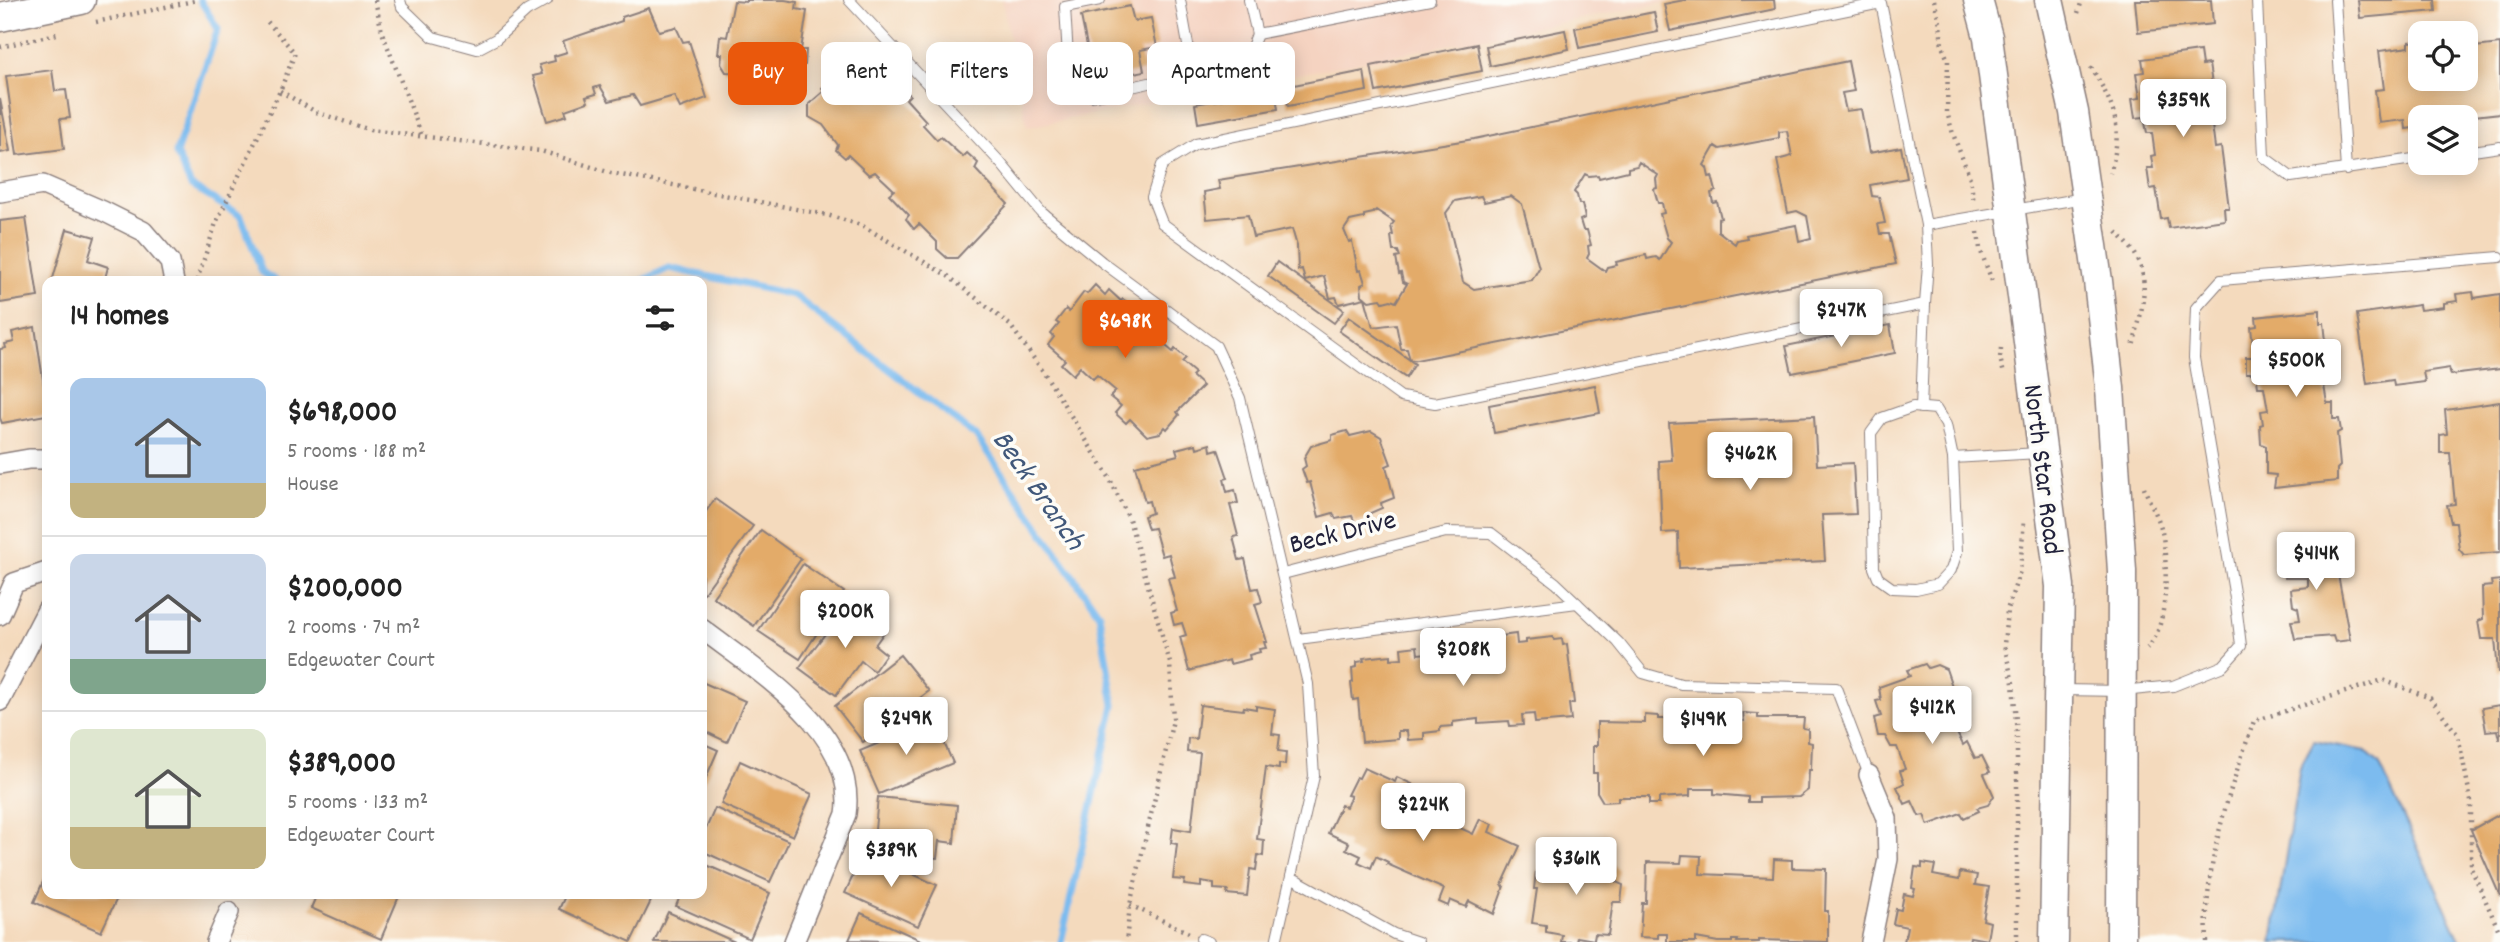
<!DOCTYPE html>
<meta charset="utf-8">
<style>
body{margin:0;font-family:Dekko,sans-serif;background:#f2f2f2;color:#222;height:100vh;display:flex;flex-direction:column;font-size:26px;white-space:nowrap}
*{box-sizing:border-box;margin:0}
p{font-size:23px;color:#767676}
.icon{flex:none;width:38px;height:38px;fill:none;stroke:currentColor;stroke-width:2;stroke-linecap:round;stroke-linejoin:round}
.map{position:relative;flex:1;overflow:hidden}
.sheet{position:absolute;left:42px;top:276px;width:665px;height:623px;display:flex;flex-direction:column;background:#fff;border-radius:14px;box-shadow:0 4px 18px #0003}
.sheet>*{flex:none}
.banner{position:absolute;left:728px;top:42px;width:665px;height:63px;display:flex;gap:14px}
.tools{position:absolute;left:2408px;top:21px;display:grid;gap:14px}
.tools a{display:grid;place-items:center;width:70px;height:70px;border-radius:14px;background:#fff;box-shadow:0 4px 18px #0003;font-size:35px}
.price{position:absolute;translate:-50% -60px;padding:0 16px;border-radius:7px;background:#fff;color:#222;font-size:23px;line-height:46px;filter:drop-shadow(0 2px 4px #0008)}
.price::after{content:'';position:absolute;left:50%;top:42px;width:21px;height:16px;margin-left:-10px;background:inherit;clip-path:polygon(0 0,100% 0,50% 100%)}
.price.on{background:#ea580c;color:#fff}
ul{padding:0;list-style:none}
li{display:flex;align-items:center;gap:21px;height:175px;padding:0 28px}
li+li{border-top:2px solid #e0e0e0}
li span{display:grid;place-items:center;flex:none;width:196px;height:140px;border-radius:14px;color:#555}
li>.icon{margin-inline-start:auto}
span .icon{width:84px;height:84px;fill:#fffc;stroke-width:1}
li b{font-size:30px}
h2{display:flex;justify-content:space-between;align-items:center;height:84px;padding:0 28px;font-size:30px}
.chip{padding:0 24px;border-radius:14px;background:#fff;box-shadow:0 4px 18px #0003;font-size:24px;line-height:63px}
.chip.on{background:#ea580c;color:#fff}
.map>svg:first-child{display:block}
.built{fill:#f5d3c1}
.water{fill:#7bbbef;stroke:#4e6e95;stroke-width:2}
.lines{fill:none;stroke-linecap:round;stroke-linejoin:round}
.stream{stroke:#7bbbef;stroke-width:7}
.building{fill:#e3ab69;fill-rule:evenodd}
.lane-casing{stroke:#8b7e7c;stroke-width:12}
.street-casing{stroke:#8b7e7c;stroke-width:22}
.secondary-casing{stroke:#8b7e7c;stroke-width:31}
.path{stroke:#8b7e7c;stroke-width:4.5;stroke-dasharray:2 5;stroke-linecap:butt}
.lane{stroke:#fff;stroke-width:10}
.street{stroke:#fff;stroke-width:19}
.secondary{stroke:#fff;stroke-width:28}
.labels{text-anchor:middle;stroke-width:7;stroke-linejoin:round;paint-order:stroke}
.street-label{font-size:28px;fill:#22223b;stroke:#fdfcf7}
.water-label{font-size:30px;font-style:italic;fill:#41587a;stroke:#fdfcf7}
</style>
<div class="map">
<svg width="2500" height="942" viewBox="0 0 2500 942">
<rect width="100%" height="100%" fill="#fdfcf7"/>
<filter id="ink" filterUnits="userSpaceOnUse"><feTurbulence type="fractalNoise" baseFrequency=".0143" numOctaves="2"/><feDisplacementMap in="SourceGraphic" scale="14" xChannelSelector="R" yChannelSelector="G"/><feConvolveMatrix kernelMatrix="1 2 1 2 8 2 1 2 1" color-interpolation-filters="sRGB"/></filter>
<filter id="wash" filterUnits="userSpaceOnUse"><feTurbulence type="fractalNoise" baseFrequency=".00686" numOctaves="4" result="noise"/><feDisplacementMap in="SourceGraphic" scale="28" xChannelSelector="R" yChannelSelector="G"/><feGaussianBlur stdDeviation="1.57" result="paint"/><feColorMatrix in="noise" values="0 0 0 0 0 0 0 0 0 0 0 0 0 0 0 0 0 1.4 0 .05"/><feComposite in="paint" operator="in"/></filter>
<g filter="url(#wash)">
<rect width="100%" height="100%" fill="#f4dabd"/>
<!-- built -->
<polygon class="built" points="1002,0 1677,0 1027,127"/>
<!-- water -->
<polygon class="water" points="2314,741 2365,751 2379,763 2461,942 2272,942 2300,767"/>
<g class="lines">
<!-- stream -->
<g class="stream">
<polyline points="200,0 218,29 176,153 191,186 241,216 262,272 277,282"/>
<polyline points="640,282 669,268 793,295 976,436 1099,614 1114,705 1061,942"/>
</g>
</g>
<g id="blocks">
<!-- building -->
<g class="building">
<polygon points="746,0 785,0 797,2 796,9 807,11 801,50 806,50 805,65 801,65 800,72 790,81 767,76 766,81 750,81 749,73 726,72 721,64 722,54 718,54 720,36 727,37 734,1 746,2"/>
<polygon points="1684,0 1774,0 1775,9 1670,31 1664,4"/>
<polygon points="2135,0 2211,0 2213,24 2138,32"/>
<polygon points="2358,0 2435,0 2436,11 2360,18"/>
<polygon points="1130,6 1134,21 1151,18 1157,47 1140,50 1144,71 1094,81 1081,16"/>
<polygon points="649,8 659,31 676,27 683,42 689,41 707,98 680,108 674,96 640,106 633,95 609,101 600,86 594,88 596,94 586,97 588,102 565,110 567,115 547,121 533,76 542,74 539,65 555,61 554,56 567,52 563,41 622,21 622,17"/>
<polygon points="1654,12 1658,32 1579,48 1575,28"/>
<polygon points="1565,30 1569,49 1490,66 1486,46"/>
<polygon points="2420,41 2420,79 2466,79 2466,48 2500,44 2500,113 2465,117 2420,117 2420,127 2406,129 2405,120 2379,123 2375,90 2384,89 2379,51 2409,47 2409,42"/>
<polygon points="1477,44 1482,71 1376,92 1371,66"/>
<polygon points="2200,51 2202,65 2209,64 2218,124 2212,125 2215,148 2221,147 2229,208 2224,208 2225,220 2169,228 2167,218 2161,219 2156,188 2150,189 2147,168 2153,168 2151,156 2155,155 2152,133 2147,133 2144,117 2135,118 2132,99 2140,98 2136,73 2144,72 2142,59"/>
<polygon points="864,56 895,88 899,83 910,95 906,99 926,121 923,125 937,140 941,137 963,157 967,153 978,163 975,169 1008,204 957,258 947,258 937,249 937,242 919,224 914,229 906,219 909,215 889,194 894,190 875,172 869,175 848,155 845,158 836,150 838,145 823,125 809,117 809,104 824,91 822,88 843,68 845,70"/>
<path d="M 1848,61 L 1854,91 L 1842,93 L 1846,111 L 1861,109 L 1869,153 L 1901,147 L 1907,178 L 1870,185 L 1872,196 L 1879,197 L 1885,223 L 1878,224 L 1880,234 L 1889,234 L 1896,264 L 1411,361 L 1415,364 L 1406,378 L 1339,331 L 1349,317 L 1410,360 L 1407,349 L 1401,349 L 1396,324 L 1373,327 L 1365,298 L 1339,304 L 1336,297 L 1330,298 L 1324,276 L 1305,281 L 1302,269 L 1298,270 L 1297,246 L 1292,229 L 1253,237 L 1248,215 L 1207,219 L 1204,192 L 1220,189 L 1218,180 L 1474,139 ZM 1787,131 L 1792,156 L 1777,160 L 1788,213 L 1797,211 L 1807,216 L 1811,238 L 1799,241 L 1796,225 L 1746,235 L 1747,238 L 1737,240 L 1735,244 L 1718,231 L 1718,219 L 1721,218 L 1717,202 L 1713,203 L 1711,193 L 1716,191 L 1712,176 L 1709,177 L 1707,168 L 1704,165 L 1715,146 L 1720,149 L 1779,138 L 1779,132 ZM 1639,162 L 1658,175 L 1656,179 L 1657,188 L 1654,189 L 1658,203 L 1662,203 L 1664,213 L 1660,214 L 1667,238 L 1671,242 L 1660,260 L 1656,257 L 1647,259 L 1646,255 L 1616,262 L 1617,265 L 1607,267 L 1605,271 L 1587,258 L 1589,254 L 1588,246 L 1591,245 L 1587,230 L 1583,230 L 1580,220 L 1585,218 L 1582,204 L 1579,204 L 1577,195 L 1574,192 L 1585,174 L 1589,176 L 1598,175 L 1599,178 L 1628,171 L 1628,168 L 1637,166 ZM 1481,196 L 1484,202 L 1511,196 L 1522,204 L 1539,268 L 1532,280 L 1474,289 L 1463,282 L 1446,213 L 1455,201 ZM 1376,210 L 1394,222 L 1391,226 L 1393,235 L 1391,236 L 1393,251 L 1398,251 L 1400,257 L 1396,258 L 1399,274 L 1401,273 L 1403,282 L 1407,284 L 1396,302 L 1391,300 L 1383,302 L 1381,299 L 1369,301 L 1362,295 L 1361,285 L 1365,283 L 1361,270 L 1358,271 L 1352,241 L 1349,242 L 1344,230 L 1350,221 L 1364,218 L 1364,215 L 1373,213 Z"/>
<polygon points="52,70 55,91 66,90 70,118 60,119 64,149 17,155 6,76"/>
<polygon points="1364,71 1367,91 1288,106 1284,87"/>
<polygon points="1275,90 1278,109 1198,123 1195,104"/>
<polygon points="0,99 10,151 0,153"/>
<polygon points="26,218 38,297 0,303 0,221"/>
<polygon points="67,229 95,237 88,260 108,267 104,282 52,282"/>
<polygon points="1277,262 1344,310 1334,323 1268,276"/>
<polygon points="1095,285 1105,295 1109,290 1121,301 1123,299 1135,309 1131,314 1143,324 1139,329 1157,344 1159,340 1173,352 1175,349 1186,358 1182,362 1195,373 1192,376 1203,386 1177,412 1179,415 1167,429 1165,427 1160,433 1147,436 1130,419 1126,423 1115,413 1121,406 1110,397 1116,391 1097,375 1093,379 1080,367 1073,375 1061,364 1065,360 1048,345 1054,337 1051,334 1059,324 1056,322 1066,309 1069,312 1084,292 1087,294"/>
<polygon points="2473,292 2474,298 2500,294 2500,369 2451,375 2449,368 2423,372 2425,382 2394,386 2393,380 2367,384 2357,314 2419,305 2420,310 2444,307 2444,303 2457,301 2456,294"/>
<polygon points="2320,310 2320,323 2324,323 2327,350 2332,350 2332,362 2329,362 2330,379 2323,380 2327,403 2333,403 2333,419 2339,419 2341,431 2337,433 2340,466 2337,469 2337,481 2274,488 2276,475 2266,474 2266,446 2261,444 2260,425 2263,424 2261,411 2268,410 2264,387 2258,387 2256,373 2246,373 2246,357 2254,357 2251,327 2257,326 2256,317"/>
<polygon points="1890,325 1895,353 1792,373 1786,346"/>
<polygon points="35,327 44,386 46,385 47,390 47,400 45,400 47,403 46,415 2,423 0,418 0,349 6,348 5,344 14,342 12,332"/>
<polygon points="1595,385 1600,413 1494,433 1489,405"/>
<polygon points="2500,402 2500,552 2464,555 2459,549 2456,523 2451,523 2447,505 2455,504 2450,453 2440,453 2440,435 2447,434 2445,410"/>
<polygon points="1814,416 1817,465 1853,463 1856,514 1822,515 1825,561 1679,568 1678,532 1662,533 1659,461 1672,460 1669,423"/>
<polygon points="1347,431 1350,436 1371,431 1381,437 1391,464 1386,466 1394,498 1381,503 1382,508 1368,514 1370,519 1355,523 1352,516 1336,519 1333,513 1319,517 1310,482 1307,483 1302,469 1306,466 1304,458 1311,446 1332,440 1332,435"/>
<polygon points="1196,444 1197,448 1210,444 1211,451 1218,449 1228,478 1224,479 1227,492 1235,490 1238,503 1230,505 1238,536 1233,537 1239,560 1245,559 1252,589 1258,588 1262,602 1255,604 1267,642 1264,642 1266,648 1259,649 1260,652 1249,655 1250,659 1230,664 1229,660 1189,671 1180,637 1186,635 1182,623 1174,625 1171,613 1177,611 1168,578 1175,577 1169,554 1162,556 1154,528 1148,529 1144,516 1152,513 1149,501 1145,502 1135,466 1178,455 1176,449"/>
<polygon points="715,499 753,526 704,593 702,592 702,517"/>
<polygon points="761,530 801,559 754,626 713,597"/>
<polygon points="2332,542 2350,640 2335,642 2333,636 2295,639 2291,621 2300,620 2298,608 2293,606 2291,589 2308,587 2308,578 2285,578 2281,548"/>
<polygon points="803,564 844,592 800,659 758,631"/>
<polygon points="2500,580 2500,672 2498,672 2495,639 2481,639 2478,621 2483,619 2482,587 2492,586 2491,581"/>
<polygon points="848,604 885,631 875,645 886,654 874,671 861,661 836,695 799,668"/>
<polygon points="1516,634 1517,644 1526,643 1526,640 1553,637 1554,640 1562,639 1563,645 1567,644 1574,703 1569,704 1571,720 1535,723 1534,714 1522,715 1523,725 1510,726 1509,721 1478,723 1478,719 1453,722 1453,726 1440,727 1440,731 1424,733 1424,739 1408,740 1407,731 1398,731 1398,739 1362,742 1358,699 1353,700 1351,683 1353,682 1352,668 1357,667 1357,662 1364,661 1363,658 1391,655 1391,659 1402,658 1401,648 1417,646 1418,654 1449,651 1449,656 1472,654 1471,646 1501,643 1501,636"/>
<polygon points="900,655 929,691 863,742 835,706"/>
<polygon points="1925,664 1928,668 1937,665 1946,669 1953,689 1958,689 1964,704 1955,709 1960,723 1954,727 1963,745 1967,742 1975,758 1982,756 1990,772 1984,774 1994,796 1988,805 1977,808 1979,811 1964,818 1961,813 1928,825 1924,815 1919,816 1912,801 1905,804 1897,787 1904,783 1900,771 1905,769 1897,747 1891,747 1885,736 1878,736 1874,718 1881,716 1876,701 1881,700 1879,687 1910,676 1907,670"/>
<polygon points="702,682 745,701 727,742 702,730"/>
<polygon points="1200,705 1243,710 1244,707 1256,709 1256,706 1275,709 1272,734 1280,735 1278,751 1286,752 1285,765 1279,764 1279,769 1266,767 1257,839 1264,840 1263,856 1258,855 1256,870 1250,869 1247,896 1227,894 1228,890 1214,889 1214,884 1201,882 1201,887 1184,885 1185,880 1173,879 1177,844 1171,843 1173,828 1191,831 1200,753 1187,752 1188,738 1196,739"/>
<polygon points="2500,705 2500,739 2499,739 2497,730 2486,731 2482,708"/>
<polygon points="1743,713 1758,714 1758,718 1804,718 1803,728 1808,729 1808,742 1812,743 1811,770 1809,770 1808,790 1799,797 1759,798 1759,802 1748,802 1748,797 1714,794 1714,789 1690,789 1690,796 1659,798 1659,804 1649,804 1649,797 1618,797 1618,801 1603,802 1597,792 1597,773 1593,773 1593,746 1597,746 1597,722 1645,723 1645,715 1658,716 1658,719 1689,719 1689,725 1713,726 1713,720 1744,721"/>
<polygon points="934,720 953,763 879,794 860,751"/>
<polygon points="702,743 718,750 702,787"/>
<polygon points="740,761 812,794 793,836 721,804"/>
<polygon points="1364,768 1395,782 1397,777 1412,784 1404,802 1473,834 1480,819 1492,824 1489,832 1520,846 1502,885 1504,886 1494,914 1469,901 1466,907 1450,900 1448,906 1439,902 1444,889 1387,864 1388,862 1376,856 1371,868 1358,862 1361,856 1346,849 1349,843 1328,833 1341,805 1346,807 1351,796 1347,795 1356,777 1359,778"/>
<polygon points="878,797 957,805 954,843 939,841 937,858 873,852"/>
<polygon points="715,808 789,841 770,882 702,851 702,838"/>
<polygon points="2500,814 2500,896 2471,830"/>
<polygon points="864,852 937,885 918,926 845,893"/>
<polygon points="1574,854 1592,857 1591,861 1611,863 1618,870 1616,882 1623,885 1621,902 1613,902 1608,935 1595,934 1594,940 1577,937 1576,942 1561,942 1562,935 1546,932 1546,925 1532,923 1537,889 1534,889 1536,871 1540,871 1539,863 1549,855 1573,858"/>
<polygon points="1682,855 1701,856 1700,874 1773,877 1774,859 1792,860 1792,868 1826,869 1825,911 1828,911 1828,942 1759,940 1759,942 1737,942 1738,940 1732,940 1732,942 1718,942 1696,938 1696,942 1667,942 1667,934 1658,934 1658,938 1640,937 1642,903 1646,903 1647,862 1681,863"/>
<polygon points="702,863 770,893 750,939 676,906 681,894 702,894"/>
<polygon points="1922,863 1935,865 1933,875 1959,880 1960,872 1977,875 1975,885 1989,887 1983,920 1990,922 1987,940 1970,937 1969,942 1904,942 1907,927 1893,924 1896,909 1901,910 1904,894 1913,896 1915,889 1912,888 1915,867 1922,868"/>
<polygon points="47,873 47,894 119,894 101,932 34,902"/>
<polygon points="317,894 400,894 381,939 311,908"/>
<polygon points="566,894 643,894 652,899 631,942 559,909"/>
<polygon points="668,912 735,942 654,942"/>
<polygon points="861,913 925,942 849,940"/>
</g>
</g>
</g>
<g filter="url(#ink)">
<use href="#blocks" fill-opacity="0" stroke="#8b7e7c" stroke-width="2"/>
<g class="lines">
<defs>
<g id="lane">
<polyline points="400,0 402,7 433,37 477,49 496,39 527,11 547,0"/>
<polyline points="849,0 999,161 1041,212 1102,262 1216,346 1240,398 1308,684 1314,776 1276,942"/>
<polyline points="1100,0 1065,7 1069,74 1077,85 1092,96 1193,73"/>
<polyline points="1180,0 1193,73 1245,65 1257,34"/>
<polyline points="1249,0 1257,34 1430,0"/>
<polyline points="2257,0 2264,157 2291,177 2420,158"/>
<polyline points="2335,0 2346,170"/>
<polyline points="2466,152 2500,147"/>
<polyline points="1926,225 1881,3 1196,144 1162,165 1152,197 1162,223 1401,397 1435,403 1925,304 1928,264 1926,225 2084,198"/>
<polygon points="1913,407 1936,409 1946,425 1953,458 1957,552 1951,570 1938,584 1916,589 1892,588 1878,578 1874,568 1871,433 1882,418"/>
<polyline points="1921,408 1925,304"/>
<polyline points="1953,458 2039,453"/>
<polyline points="1283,574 1446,532 1491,533 1556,583 1618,642 1643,673 1681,684 1836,688 1869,775"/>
<polyline points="1298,639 1577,603"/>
<polyline points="2062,690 2122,691 2173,686 2223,666 2241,646 2236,604 2194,358 2196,308 2221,280 2500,257"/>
<polyline points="1291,877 1394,934 1418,942"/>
<polyline points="1201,939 1209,942"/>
</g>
<g id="street">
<polyline points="0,192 43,185 103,211 143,231 170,262 174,282"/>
<polyline points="0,464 29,459 47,459"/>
<polyline points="0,615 14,583 47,572"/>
<path d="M 702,629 C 758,672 858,732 846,814 L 794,942"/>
<polyline points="0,701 47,610"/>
<polyline points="1869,775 1887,818 1888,859 1871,942"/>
<polyline points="216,942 229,912"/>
</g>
<g id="secondary">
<polyline points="1978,0 1988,37 2060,586 2054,942"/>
<polyline points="2049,0 2074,112 2098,281 2110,388 2122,571 2121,942"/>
<polyline points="0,17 81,0"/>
</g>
</defs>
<!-- lane casing -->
<use href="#lane" class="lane-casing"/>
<!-- street casing -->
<use href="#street" class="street-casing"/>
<!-- secondary casing -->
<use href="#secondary" class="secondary-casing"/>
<!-- path -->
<g class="path">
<polyline points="375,0 382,32 422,136"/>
<polyline points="1934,0 1940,24 1942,46 1948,60 1947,112 1953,134 1970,178 1974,203"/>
<polyline points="2078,13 2082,0"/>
<polyline points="96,22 198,0"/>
<polyline points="0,47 61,33"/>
<path d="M 2091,67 C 2115,107 2124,127 2110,173"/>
<polyline points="280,91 316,112 370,130 541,151 611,173 827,215 861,225 948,276 1010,325 1045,374 1109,477 1129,519 1170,663 1173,720 1130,905 1126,942"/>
<polyline points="1978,232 1980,249 1992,281"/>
<path d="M 2117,232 C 2123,239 2130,246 2135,254 C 2152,282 2140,316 2133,347"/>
<polyline points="197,280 216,223 280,91 295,53 265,19"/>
<polyline points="2001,348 2000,358 2004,374"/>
<path d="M 2144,487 C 2149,502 2159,517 2162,532 C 2168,560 2169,629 2147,648"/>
<polyline points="1130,905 1189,933"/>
<polyline points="2017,942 2017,735 2013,683 2004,645 2007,610 2020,571 2024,519"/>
<path d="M 2207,942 C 2203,866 2229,792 2254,721 L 2383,680 L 2430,698 L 2458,735 L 2471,801 L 2471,868 L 2500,933"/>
</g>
<!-- lane -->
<use href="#lane" class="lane"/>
<!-- street -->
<use href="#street" class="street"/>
<!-- secondary -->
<use href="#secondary" class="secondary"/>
</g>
</g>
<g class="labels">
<!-- street labels -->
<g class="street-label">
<text transform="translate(2045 469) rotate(83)" y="10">North Star Road</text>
<text transform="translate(1342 530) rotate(-14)" y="10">Beck Drive</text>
</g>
<!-- water labels -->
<g class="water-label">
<text transform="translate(1040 489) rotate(55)" y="10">Beck Branch</text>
</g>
</g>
</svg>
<div class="tools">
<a><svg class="icon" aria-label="locate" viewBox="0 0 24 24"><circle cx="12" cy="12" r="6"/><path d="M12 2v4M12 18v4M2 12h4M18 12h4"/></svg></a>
<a><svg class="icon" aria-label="layers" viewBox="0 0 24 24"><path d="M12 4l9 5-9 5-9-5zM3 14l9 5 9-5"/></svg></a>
</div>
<b class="price" style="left:2183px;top:139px">$359K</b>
<b class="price" style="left:1841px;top:349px">$247K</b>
<b class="price on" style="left:1125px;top:360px">$698K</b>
<b class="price" style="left:2296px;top:399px">$500K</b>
<b class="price" style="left:1750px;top:492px">$462K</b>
<b class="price" style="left:2316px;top:592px">$414K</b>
<b class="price" style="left:845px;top:650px">$200K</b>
<b class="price" style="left:1463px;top:688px">$208K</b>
<b class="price" style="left:1932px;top:746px">$412K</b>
<b class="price" style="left:906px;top:757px">$249K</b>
<b class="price" style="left:1703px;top:758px">$149K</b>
<b class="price" style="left:1423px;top:843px">$224K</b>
<b class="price" style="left:891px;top:889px">$389K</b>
<b class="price" style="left:1576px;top:897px">$361K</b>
<div class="banner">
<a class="chip on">Buy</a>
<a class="chip">Rent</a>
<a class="chip">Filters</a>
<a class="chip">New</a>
<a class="chip">Apartment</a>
</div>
<section class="sheet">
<h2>14 homes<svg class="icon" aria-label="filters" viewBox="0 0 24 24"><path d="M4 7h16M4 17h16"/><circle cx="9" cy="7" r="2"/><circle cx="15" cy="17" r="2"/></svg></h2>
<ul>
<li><span style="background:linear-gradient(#a9c7e8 75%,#c2b280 0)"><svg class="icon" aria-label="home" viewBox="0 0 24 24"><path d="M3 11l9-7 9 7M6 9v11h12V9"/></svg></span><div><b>$698,000</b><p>5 rooms · 188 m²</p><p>House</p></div></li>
<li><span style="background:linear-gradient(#c9d6e8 75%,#7fa58c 0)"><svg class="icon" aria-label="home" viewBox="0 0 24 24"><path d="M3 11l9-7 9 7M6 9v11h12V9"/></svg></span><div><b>$200,000</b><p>2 rooms · 74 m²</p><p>Edgewater Court</p></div></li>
<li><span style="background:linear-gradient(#dfe7d0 70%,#c2b280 0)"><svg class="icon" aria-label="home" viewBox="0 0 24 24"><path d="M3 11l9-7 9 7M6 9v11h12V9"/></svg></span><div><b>$389,000</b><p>5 rooms · 133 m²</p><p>Edgewater Court</p></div></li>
</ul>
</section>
</div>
